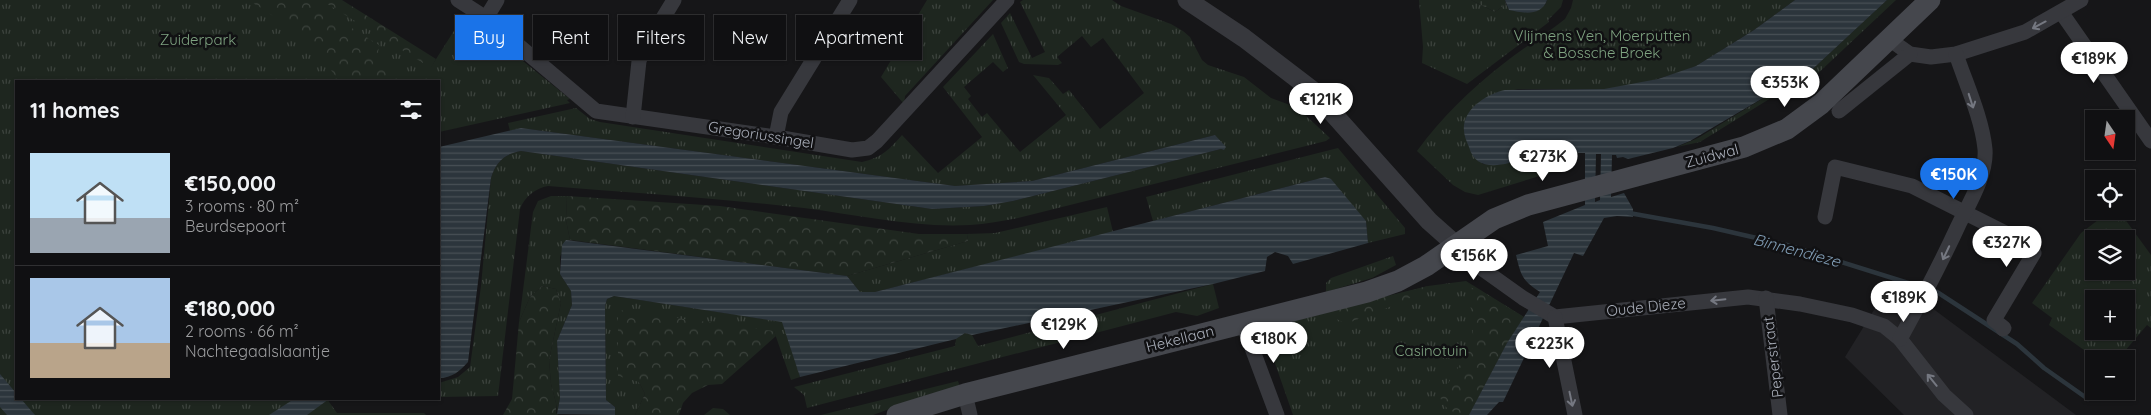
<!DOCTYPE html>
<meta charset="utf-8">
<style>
body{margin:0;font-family:Quicksand,sans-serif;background:#19191b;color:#f1f3f6;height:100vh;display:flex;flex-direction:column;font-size:19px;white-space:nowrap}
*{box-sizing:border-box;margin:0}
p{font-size:16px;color:#9c9d9f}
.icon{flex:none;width:28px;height:28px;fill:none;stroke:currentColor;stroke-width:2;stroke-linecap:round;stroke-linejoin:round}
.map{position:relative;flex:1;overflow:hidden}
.sheet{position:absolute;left:15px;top:80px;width:425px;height:320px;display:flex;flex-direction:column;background:#101012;border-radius:0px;box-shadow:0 1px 4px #0004,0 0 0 1px #303032}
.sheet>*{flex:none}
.banner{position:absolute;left:455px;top:15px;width:475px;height:45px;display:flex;gap:10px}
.needle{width:32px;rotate:167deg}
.controls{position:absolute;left:2085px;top:110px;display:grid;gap:10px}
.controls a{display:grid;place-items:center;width:50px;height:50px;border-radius:0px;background:#101012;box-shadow:0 1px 4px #0004,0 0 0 1px #303032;font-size:25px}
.price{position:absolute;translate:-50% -42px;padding:0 11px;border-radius:18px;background:#fff;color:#222;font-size:16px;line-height:32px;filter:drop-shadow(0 1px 2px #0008)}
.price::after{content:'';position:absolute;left:50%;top:30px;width:15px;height:11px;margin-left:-8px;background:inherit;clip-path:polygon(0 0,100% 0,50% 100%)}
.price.current{background:#1a73e8;color:#fff}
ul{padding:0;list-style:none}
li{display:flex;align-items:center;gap:15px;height:125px;padding:0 15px}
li+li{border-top:1px solid #303032}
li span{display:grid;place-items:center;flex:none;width:140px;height:100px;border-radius:0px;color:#555}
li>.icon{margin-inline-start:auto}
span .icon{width:60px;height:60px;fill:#fffc;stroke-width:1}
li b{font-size:21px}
h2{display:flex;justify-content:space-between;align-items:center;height:60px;padding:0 15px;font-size:21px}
.chip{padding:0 18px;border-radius:0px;background:#101012;box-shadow:0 1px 4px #0004,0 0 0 1px #303032;font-size:18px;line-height:45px}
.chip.current{background:#1a73e8;color:#fff}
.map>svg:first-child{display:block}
.built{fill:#222225}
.grass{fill:url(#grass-tufts);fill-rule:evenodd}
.forest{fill:url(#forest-crowns)}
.wetland{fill:url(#wetland-marsh)}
.water{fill:url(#water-rules);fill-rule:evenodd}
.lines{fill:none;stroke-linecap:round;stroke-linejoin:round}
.stream{stroke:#2c353c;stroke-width:4.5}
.minor{stroke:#37383d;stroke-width:15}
.tertiary{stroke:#37383d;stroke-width:19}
.secondary{stroke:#45474d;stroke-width:21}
.oneway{stroke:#757881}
.labels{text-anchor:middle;stroke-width:5;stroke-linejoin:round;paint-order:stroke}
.park-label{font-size:15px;fill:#7fa381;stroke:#111113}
.street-label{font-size:15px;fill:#a8adb8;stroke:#111113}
.water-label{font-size:16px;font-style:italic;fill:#7f9bb3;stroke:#111113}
</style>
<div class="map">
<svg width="2151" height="415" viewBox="0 0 2151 415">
<defs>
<pattern id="grass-tufts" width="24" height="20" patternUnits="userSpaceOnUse" patternTransform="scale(1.25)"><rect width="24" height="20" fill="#1e261f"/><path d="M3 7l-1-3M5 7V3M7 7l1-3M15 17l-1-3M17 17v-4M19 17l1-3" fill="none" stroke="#3c433d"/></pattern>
<pattern id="forest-crowns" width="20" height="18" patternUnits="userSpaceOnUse" patternTransform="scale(1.25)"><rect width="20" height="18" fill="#1e261f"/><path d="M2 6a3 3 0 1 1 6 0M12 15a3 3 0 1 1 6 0" fill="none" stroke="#3c433d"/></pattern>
<pattern id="wetland-marsh" width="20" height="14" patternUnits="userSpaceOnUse" patternTransform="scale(1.25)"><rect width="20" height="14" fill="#1e261f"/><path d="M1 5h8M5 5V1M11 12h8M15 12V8" fill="none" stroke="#3c433d"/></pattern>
<pattern id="water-rules" width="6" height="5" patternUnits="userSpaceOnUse" patternTransform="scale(1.25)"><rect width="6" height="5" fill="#2c353c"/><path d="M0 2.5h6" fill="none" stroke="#485056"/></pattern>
</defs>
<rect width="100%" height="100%" fill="#161618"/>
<!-- built -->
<polygon class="built" points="1893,279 2076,415 1904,415 1845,357"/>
<!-- grass -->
<g class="grass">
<polygon points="0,0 325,0 431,67 464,15 489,31 488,33 570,99 567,100 570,103 439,132 439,81 16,81 16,399 327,399 337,413 424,413 426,415 0,415"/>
<polygon points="927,0 993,0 905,96 904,104 881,77"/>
<path d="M 1023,0 L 1112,0 L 1121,6 L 1171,24 L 1183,31 L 1190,37 L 1202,60 L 1208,65 L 1244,77 L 1271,98 L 1290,105 L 1303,113 L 1330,138 L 1326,141 L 1018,218 C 1002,221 986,224 970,225 C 914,228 859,215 804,208 C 719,198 633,193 548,186 C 536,188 524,197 520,209 L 498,396 L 439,397 L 439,383 L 458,377 L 470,367 L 481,286 L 491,178 C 496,162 504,154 521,151 L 932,209 L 984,206 L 1013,201 L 1221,149 L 1224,150 L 1215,135 L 1032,181 L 955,186 L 521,128 L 510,131 L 508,123 L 576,108 L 590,119 L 600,122 L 862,162 C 881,158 890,149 902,135 L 938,173 L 982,137 L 943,87 L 993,34 L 1008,68 L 1003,72 L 993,62 L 964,87 L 971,96 L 968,99 L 982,117 L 987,113 L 1020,152 L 1066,115 L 1033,75 L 1049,78 L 1063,94 L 1069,90 L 1100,129 L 1144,93 L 1103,38 L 1091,47 L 1082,36 L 1057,57 L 1062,63 L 1058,65 L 1024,64 L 1019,62 L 1001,23 L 1010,13 L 1032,58 L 1045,52 L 1020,2 Z"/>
<polygon points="1419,0 1471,0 1495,12 1506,4 1509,10 1545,5 1547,0 1563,0 1561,7 1548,20 1549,22 1467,84 1422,63 1423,47"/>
<path d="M 1573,0 L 1795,0 L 1754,30 L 1696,66 L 1680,72 L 1624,89 L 1518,89 L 1506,92 L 1482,164 L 1498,165 L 1542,154 L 1561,147 L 1572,148 L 1578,153 L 1562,169 L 1478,195 L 1465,192 L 1453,185 L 1417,151 C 1441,118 1471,89 1503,64 C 1523,48 1545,35 1565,19 L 1571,8 Z"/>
<polygon points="1887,0 1896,0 1813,78 1771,98 1700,142 1677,147 1698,138 1780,88 1803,78"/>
<polygon points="1338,148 1405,228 1405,234 1368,243 1366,221 1325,177 1153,221 1146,197"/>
<polygon points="551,196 567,196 566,220 570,240 566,240 560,257 560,274 571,291 572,305 557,341 560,398 557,413 556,403 551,384 549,360 561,303 556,289 542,286 530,297 519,322 533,212 538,201"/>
<polygon points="1107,207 1113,232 875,292 860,292 847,276 968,241 967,234 995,233"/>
<path d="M 2110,211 L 2119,211 L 2151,255 L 2151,328 L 2147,325 L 2118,359 L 2106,359 L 2099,353 L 2091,355 L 2049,325 L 2052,318 L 2032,303 L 2081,233 ZM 2094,239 L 2126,239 L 2126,271 L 2094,271 ZM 2094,299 L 2126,299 L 2126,331 L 2094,331 Z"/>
<polygon points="1393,256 1396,265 1372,278 1326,292 1326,283 1331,278"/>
<polygon points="1466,281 1524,317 1507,343 1469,415 1293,415 1263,329 1428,286"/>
<polygon points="1213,284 1219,308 1197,316 1176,312 807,408 804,395 794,387 955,346 956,339 965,333 972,335 978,346"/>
<polygon points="614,296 783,322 800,377 791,380 774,331 639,382 645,394 635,415 615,415 615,407 606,400 605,306 607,299"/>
<polygon points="958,381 960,387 930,394 873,415 821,415"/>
<polygon points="713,408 723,409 730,415 704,415"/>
</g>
<!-- forest -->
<g class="forest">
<path d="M 248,0 L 307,0 L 379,45 L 378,54 L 393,72 C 378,80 361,85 344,81 C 333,79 327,61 319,53 C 297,30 275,17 248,0 Z"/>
<polygon points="321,0 342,0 436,59 431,68"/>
<polygon points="567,196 720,206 919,234 967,234 968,241 847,276 570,240 566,220"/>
<polygon points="542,286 556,289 561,303 549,360 551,384 556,403 556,413 559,415 503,415 512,399 519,322 530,297"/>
<path d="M 1428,286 L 1405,301 L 1348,323 C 1339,321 1334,319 1330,310 Z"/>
<path d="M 1469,287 L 1481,291 L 1524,317 L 1507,343 L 1469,415 C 1457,415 1442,409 1440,396 L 1463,360 L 1473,335 Z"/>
<polygon points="618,310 774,331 776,336 722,384 708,385 692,393 683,403 679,415 635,415 645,394 639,382 618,376"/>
</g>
<!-- wetland -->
<polygon class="wetland" points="1471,0 1505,0 1506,4 1495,12"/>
<!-- water -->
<g class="water">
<path d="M 1505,0 L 1547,0 C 1541,17 1523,13 1509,10 Z"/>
<path d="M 1795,0 L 1887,0 L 1803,78 L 1780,88 L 1690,141 L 1673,148 L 1628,159 L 1623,157 L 1617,158 L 1616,155 L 1612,155 L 1611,197 L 1624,193 L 1633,209 L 1633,217 L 1617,216 L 1604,218 L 1583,256 L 1574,253 L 1503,402 L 1499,402 L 1487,415 L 1469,415 L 1507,343 L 1540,292 C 1522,280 1521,276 1516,255 L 1548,246 L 1543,222 L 1585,205 L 1585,153 L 1578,153 C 1562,130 1482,195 1469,147 C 1466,140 1463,133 1464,125 C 1467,106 1488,94 1505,90 L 1604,89 L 1658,79 L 1696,66 L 1754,30 ZM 1596,154 L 1601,154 L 1600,200 L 1595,202 Z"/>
<path d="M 521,128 L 955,186 L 1032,181 L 1215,135 L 1226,147 L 1224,150 L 1221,149 L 1013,201 L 984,206 L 932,209 L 521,151 C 504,154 496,162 491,178 L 468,362 C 460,371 452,378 439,378 L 439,147 Z"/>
<polygon points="1325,177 1331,179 1366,221 1368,243 1293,264 1288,256 1275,252 1267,257 1265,271 1213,284 972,335 965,333 956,339 800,377 782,322 614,296 607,299 605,306 606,400 615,407 615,415 557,414 560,398 557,341 572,305 571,291 560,274 562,245 566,240 847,276 860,292 875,292"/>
<polygon points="0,374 16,393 16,399 21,399 35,415 7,415 0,407"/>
<polygon points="294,399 329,399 307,415 269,415"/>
</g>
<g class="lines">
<!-- stream -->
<polyline class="stream" points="1629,213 1713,228 1787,245 1937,292 2017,344 2044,368 2088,399"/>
<!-- minor -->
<g class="minor">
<polyline points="458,0 486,18 596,111 776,137 852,150 868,148 877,141 1007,0"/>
<polyline points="2061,12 2151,141"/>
<polyline points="486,18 497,0"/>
<polyline points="1889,39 1910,54 1931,57 1956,54 2025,32 2081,0"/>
<polyline points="1839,111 1910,54"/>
<polyline points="633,117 639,61 643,51 674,0"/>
<polyline points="776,137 781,112 850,0"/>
<polyline points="1825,217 1835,167 1912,186 2031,246 2034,253 1994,320 2004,328 2003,329"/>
<polyline points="1456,245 1481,268 1523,298 1555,317 1748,297 1800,304 1852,315 1884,326 1900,339 1944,395 1966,415"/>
<polyline points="1766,298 1780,415"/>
<polyline points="1555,317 1575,415"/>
<polyline points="1243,324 1277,415"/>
<path d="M 1900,339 C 1921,301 1941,263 1959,224 C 1970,202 1987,174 1985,149 C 1982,118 1966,84 1956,54"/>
<polyline points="965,394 970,415"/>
</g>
<!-- tertiary -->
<polyline class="tertiary" points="1187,0 1244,38 1312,90 1429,221 1456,245"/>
<!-- secondary -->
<polyline class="secondary" points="897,415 965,394 1367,292 1398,281 1426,266 1494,219 1528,205 1744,147 1787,129 1821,104 1930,0"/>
</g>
<!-- one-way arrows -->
<defs><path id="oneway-shaft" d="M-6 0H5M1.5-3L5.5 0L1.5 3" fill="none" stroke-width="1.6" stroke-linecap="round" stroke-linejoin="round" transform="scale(1.25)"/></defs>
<g class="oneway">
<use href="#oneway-shaft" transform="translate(2039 25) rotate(152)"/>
<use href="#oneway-shaft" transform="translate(1971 101) rotate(72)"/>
<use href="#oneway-shaft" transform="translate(1946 253) rotate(115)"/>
<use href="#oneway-shaft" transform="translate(1718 300) rotate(174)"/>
<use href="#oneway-shaft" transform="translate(1932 380) rotate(-129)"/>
<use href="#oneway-shaft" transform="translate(1571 399) rotate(78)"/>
</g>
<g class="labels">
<!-- park labels -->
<g class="park-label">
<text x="1602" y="41">Vlijmens Ven, Moerputten<tspan x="1602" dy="17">&amp; Bossche Broek</tspan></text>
<text x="198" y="45">Zuiderpark</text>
<text x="1431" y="356">Casinotuin</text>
</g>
<!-- street labels -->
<g class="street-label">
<text transform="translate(761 135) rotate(9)" y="5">Gregoriussingel</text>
<text transform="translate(1712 156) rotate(-15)" y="5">Zuidwal</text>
<text transform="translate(1646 307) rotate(-6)" y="5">Oude Dieze</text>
<text transform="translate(1180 339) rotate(-14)" y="5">Hekellaan</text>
<text transform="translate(1773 357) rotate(-97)" y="5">Peperstraat</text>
</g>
<!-- water labels -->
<g class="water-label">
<text transform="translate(1797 250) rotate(15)" y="6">Binnendieze</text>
</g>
</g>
</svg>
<div class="controls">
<a><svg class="needle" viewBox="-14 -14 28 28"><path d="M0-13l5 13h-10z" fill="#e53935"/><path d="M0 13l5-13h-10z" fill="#9c9d9f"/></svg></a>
<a><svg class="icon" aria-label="locate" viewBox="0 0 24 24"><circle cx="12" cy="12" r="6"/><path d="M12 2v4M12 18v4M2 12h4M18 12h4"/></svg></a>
<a><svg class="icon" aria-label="layers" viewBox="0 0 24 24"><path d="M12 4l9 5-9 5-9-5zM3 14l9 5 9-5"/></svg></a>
<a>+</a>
<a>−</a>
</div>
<b class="price" style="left:2094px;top:84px">€189K</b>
<b class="price" style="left:1785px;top:108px">€353K</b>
<b class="price" style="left:1321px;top:125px">€121K</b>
<b class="price" style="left:1543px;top:182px">€273K</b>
<b class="price current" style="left:1954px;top:200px">€150K</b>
<b class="price" style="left:2007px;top:268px">€327K</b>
<b class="price" style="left:1474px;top:281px">€156K</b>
<b class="price" style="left:1904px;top:323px">€189K</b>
<b class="price" style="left:1064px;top:350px">€129K</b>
<b class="price" style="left:1274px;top:364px">€180K</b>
<b class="price" style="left:1550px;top:369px">€223K</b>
<div class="banner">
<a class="chip current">Buy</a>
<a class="chip">Rent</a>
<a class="chip">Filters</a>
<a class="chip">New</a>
<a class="chip">Apartment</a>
</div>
<section class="sheet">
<h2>11 homes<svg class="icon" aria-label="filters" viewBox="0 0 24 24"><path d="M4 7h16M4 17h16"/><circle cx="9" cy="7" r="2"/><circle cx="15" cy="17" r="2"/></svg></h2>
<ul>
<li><span style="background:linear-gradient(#bfe0f5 65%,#9aa5b1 0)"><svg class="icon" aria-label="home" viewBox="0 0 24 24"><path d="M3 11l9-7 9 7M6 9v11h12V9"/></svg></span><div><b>€150,000</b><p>3 rooms · 80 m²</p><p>Beurdsepoort</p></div></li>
<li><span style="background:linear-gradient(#a9c7e8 65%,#b9a48a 0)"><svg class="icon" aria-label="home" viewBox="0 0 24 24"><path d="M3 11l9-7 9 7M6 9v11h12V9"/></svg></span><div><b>€180,000</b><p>2 rooms · 66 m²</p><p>Nachtegaalslaantje</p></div></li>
</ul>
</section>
</div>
